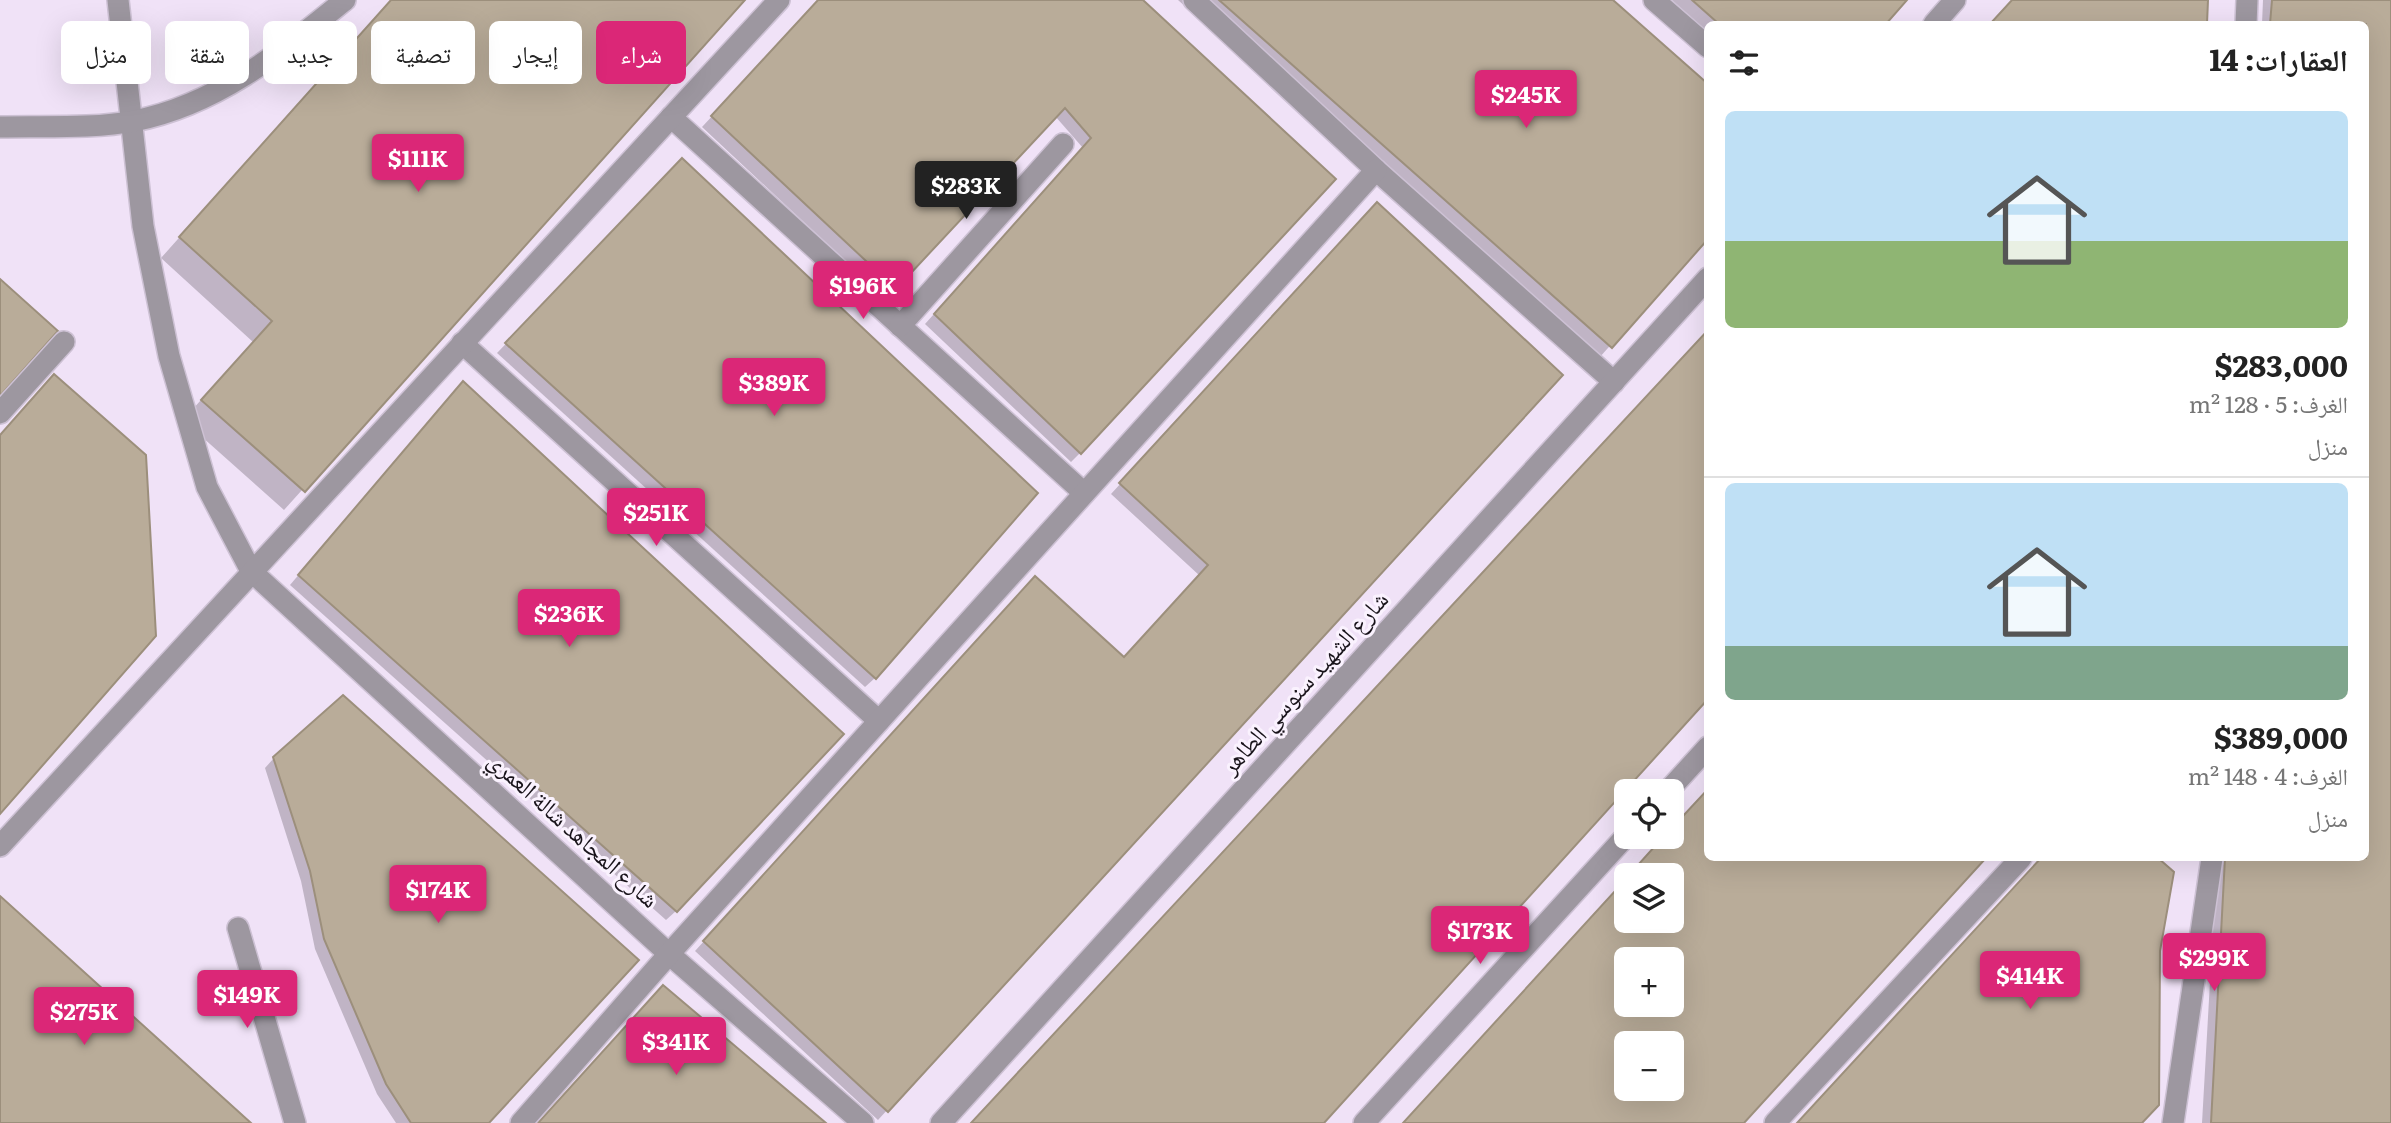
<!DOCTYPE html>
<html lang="ar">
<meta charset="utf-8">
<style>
body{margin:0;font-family:Literata,"Noto Naskh Arabic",serif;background:#f6f6f6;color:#222;direction:rtl;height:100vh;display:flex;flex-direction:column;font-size:26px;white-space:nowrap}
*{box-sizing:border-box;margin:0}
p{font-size:23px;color:#767676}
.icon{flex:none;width:38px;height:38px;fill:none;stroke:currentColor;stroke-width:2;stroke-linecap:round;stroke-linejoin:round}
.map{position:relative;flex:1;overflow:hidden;direction:ltr}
.drawer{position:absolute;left:1704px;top:21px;width:665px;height:840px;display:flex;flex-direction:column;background:#fff;border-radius:10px;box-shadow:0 7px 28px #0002;direction:rtl}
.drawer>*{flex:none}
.banner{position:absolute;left:21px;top:21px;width:665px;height:63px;direction:rtl;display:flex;gap:14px}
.buttons{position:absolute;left:1614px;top:779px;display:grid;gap:14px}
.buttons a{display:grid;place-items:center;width:70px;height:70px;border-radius:10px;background:#fff;box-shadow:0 7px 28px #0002;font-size:35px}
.price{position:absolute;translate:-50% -60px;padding:0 16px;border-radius:7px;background:#db2777;color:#fff;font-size:23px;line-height:46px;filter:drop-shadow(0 2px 4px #0008)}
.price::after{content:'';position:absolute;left:50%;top:42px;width:21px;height:16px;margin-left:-10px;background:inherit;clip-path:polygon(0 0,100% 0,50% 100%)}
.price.on{background:#222;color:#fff}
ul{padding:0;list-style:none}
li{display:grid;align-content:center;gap:14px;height:371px;padding:0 21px}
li+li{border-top:2px solid #e0e0e0}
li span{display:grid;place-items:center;height:217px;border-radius:10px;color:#555}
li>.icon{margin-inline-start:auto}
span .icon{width:126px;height:126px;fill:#fffc;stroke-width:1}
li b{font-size:30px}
h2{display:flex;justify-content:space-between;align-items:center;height:84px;padding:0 21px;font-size:30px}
.tag{padding:0 24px;border-radius:10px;background:#fff;box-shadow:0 7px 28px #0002;font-size:24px;line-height:63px}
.tag.on{background:#db2777;color:#fff}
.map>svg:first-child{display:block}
.shadow{fill:#0003;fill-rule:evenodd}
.building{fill:#b9ac99;stroke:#9c8f7c;stroke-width:2;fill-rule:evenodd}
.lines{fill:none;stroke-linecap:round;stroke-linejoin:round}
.minor-casing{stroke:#cdc1d4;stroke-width:24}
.minor{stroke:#9d97a0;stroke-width:21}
.labels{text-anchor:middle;stroke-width:6;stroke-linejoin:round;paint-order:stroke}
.street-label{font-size:24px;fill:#18131a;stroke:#faf2fe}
</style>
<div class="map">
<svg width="2391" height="1123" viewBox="0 0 2391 1123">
<rect width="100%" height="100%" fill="#f0e2f7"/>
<!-- shadow -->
<g class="shadow">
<polygon points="391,0 743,0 284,510 183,420 253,342 161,258"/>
<polygon points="820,0 1141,0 1080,453 1071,462 925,324 1083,148 1055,116 885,298 702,127"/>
<polygon points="1178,0 1610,0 1708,87 1708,236 1591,367"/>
<polygon points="1672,0 1905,0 1883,24 1708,24 1708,33"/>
<polygon points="2013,0 2206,0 2205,24 1991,24"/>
<polygon points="2263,0 2391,0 2391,1123 2202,1123 2217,858 2366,858 2366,24 2262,24"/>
<polygon points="682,160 875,678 865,687 497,353"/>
<polygon points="1367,214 1561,375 878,1120 695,951 1026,588 1123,659 1200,576 1111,494"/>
<polygon points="453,393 676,911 666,920 290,585"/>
<polygon points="274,758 487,1123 396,1123 377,1094 315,949 301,881 265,768"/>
<path d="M 1708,790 L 1708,858 L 1983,858 L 1741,1123 L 1404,1123 L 1626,920 L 1671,920 L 1671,875 L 1631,875 L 1671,836 ZM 1626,959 L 1671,959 L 1671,1004 L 1626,1004 ZM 1626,1043 L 1671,1043 L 1671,1088 L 1626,1088 Z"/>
<polygon points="2043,858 2156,858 2172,873 2159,951 2139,1123 1799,1123"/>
</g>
<!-- building -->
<g class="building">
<polygon points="391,0 745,0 305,492 201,400 272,321 179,237"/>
<polygon points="818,0 1143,0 1336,179 1081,454 934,314 1091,138 1065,108 896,289 711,116"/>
<polygon points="1219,0 1613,0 1708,84 1708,239 1612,348"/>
<polygon points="1692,0 1907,0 1886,24 1719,24"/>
<polygon points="2012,0 2208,0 2207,24 1990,24"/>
<polygon points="2272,0 2391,0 2391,1123 2211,1123 2225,858 2366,858 2366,24 2270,24"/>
<polygon points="682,158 1038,493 876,679 505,343"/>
<polygon points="1377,202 1563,375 888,1112 703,941 1035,576 1124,657 1208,565 1119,483"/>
<polygon points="0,279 58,331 0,396"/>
<polygon points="1708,330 1708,699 1324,1123 971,1123"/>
<polygon points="54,374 146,455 156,636 0,814 0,435"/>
<polygon points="463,381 844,734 677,912 298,575"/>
<polygon points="343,695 639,960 489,1123 411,1123 386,1084 324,939 310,871 273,757"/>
<path d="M 1708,789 L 1708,858 L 1986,858 L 1744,1123 L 1403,1123 L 1626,879 L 1626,920 L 1671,920 L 1671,875 L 1629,875 L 1664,836 L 1671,836 L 1671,829 ZM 1626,959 L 1671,959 L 1671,1004 L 1626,1004 ZM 1626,1043 L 1671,1043 L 1671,1088 L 1626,1088 Z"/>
<polygon points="2041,858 2158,858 2174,872 2160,951 2159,1105 2142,1123 1797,1123"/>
<polygon points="0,896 251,1123 0,1123"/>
<polygon points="663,985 826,1123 538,1123"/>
</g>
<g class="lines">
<defs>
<g id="minor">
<polyline points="118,0 143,226 169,356 207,487 251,571 669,954 863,1123"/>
<polyline points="1194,0 1376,170 1614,382"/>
<polyline points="1654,0 1708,47"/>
<polyline points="1934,24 1955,0"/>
<polyline points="2246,24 2247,0"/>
<polyline points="671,117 1084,493"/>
<path d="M 0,127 C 41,126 95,129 134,121 C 217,105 281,52 345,0"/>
<polyline points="900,326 1063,144"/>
<polyline points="462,343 879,721"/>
<polyline points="0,413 64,342"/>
<polyline points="1668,791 1708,747"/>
<polyline points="0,846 779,0"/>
<polyline points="238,928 295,1123"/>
<polyline points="521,1123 669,954 1376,170"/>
<polyline points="941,1123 1708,278"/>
<polyline points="1364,1123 1626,836"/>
<polyline points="1775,1123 2021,858"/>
<polyline points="2173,1123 2212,858"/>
</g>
</defs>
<!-- minor casing -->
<use href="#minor" class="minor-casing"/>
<!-- minor -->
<use href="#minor" class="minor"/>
</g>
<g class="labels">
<!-- street labels -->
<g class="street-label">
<text transform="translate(1305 683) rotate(-48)" y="8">شارع الشهيد سنوسي الطاهر</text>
<text transform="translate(573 830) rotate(42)" y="8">شارع المجاهد شالة العمري</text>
</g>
</g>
</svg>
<div class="buttons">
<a><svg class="icon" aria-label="locate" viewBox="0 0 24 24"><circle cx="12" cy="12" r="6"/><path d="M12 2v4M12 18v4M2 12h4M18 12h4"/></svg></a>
<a><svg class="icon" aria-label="layers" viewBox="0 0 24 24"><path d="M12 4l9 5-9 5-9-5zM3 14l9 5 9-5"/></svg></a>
<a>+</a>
<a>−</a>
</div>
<b class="price" style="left:1526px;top:130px">$245K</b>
<b class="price" style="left:418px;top:194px">$111K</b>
<b class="price on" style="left:966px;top:221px">$283K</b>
<b class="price" style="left:863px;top:321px">$196K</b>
<b class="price" style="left:774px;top:418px">$389K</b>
<b class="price" style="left:656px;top:548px">$251K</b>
<b class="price" style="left:569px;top:649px">$236K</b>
<b class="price" style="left:438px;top:925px">$174K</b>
<b class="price" style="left:1480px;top:966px">$173K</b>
<b class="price" style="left:2214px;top:993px">$299K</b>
<b class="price" style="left:2030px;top:1011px">$414K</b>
<b class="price" style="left:247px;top:1030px">$149K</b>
<b class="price" style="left:84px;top:1047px">$275K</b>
<b class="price" style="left:676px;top:1077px">$341K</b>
<div class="banner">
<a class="tag on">شراء</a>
<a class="tag">إيجار</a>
<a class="tag">تصفية</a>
<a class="tag">جديد</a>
<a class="tag">شقة</a>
<a class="tag">منزل</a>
</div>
<section class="drawer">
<h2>العقارات: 14<svg class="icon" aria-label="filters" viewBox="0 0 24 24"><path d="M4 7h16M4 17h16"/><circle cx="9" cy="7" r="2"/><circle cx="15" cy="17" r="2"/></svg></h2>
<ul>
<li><span style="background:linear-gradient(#bfe0f5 60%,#8fb573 0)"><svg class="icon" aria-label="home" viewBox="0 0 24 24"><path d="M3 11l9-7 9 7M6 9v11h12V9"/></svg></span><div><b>$283,000</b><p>الغرف: 5 · 128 m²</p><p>منزل</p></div></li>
<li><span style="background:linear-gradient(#bfe0f5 75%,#7fa58c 0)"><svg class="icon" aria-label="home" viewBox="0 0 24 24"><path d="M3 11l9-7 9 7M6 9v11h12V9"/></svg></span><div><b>$389,000</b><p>الغرف: 4 · 148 m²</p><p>منزل</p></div></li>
</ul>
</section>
</div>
